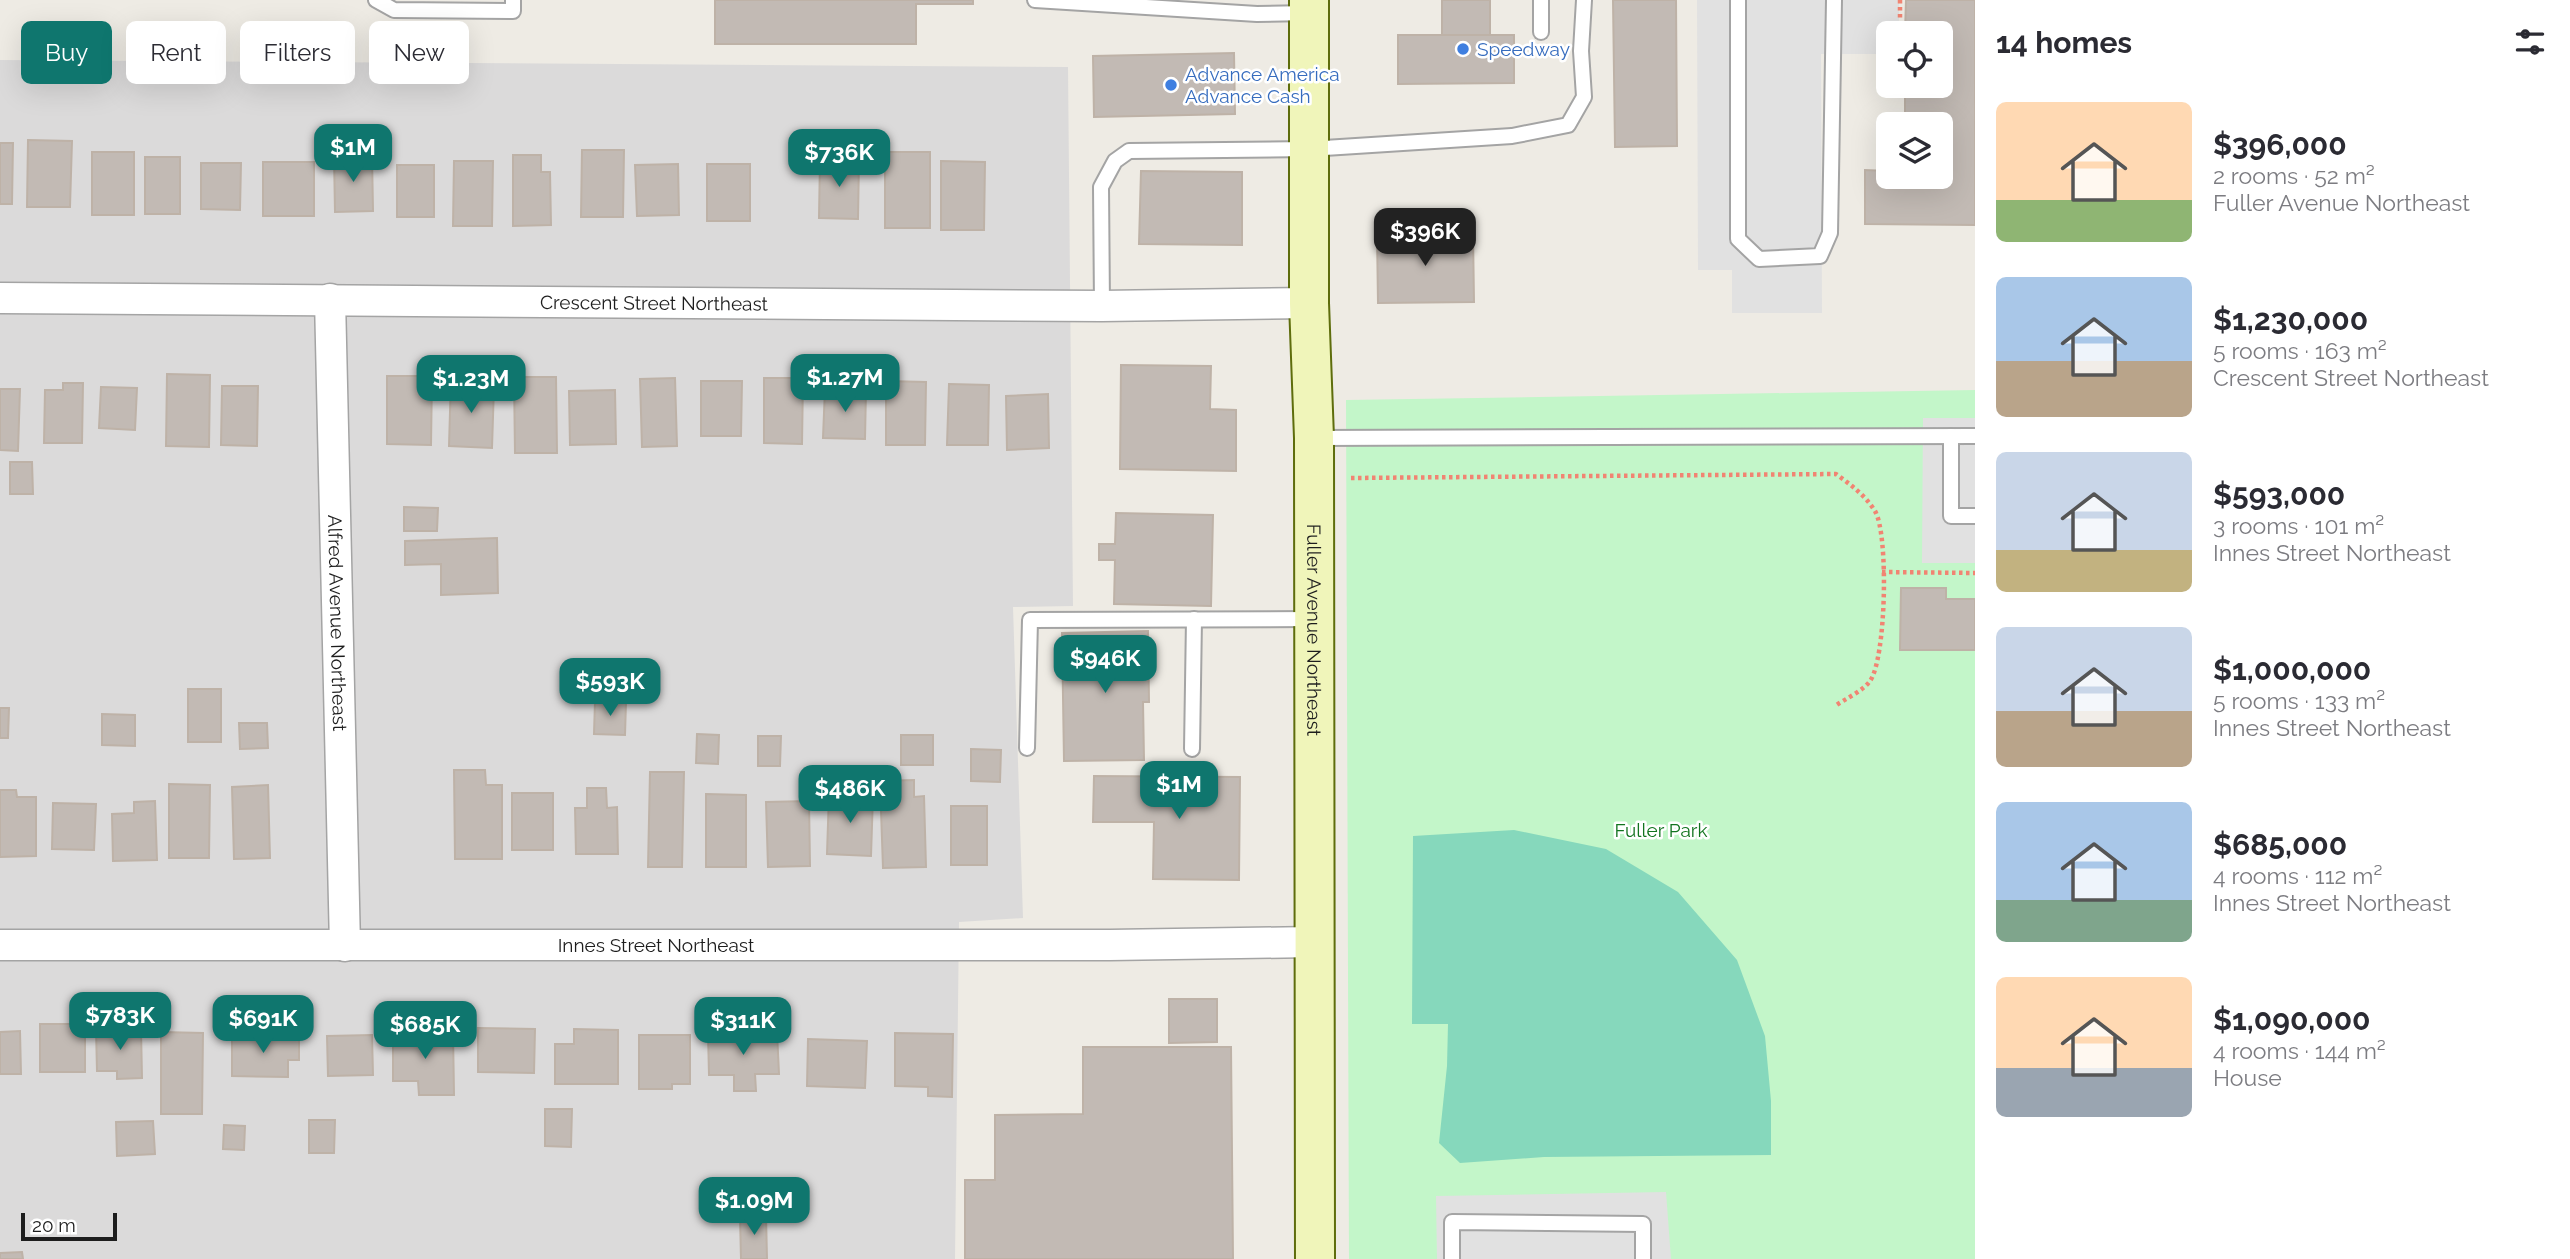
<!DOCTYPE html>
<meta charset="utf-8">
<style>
body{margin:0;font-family:Raleway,sans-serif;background:#f2f2f3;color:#2b2b33;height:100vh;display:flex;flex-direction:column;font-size:26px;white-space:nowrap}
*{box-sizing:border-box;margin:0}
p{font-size:23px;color:#7c7c81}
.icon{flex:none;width:38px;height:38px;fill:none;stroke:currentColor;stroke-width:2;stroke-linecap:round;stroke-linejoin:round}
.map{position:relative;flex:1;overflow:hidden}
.panel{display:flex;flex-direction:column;background:#fff;width:595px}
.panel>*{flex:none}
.banner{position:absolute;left:21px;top:21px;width:665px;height:63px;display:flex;gap:14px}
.controls{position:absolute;left:1876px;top:21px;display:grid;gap:14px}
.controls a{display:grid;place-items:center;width:77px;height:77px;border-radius:10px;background:#fff;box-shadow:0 7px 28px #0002;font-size:35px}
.scale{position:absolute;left:21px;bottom:18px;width:96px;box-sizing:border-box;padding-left:7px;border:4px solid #1d1d1d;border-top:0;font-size:19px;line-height:24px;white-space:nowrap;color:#1d1d1d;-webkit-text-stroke:5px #fff;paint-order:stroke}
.price{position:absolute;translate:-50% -60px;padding:0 16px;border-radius:14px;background:#0f766e;color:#fff;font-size:23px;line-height:46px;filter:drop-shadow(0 2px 4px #0008)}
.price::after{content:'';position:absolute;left:50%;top:42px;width:21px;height:16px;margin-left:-10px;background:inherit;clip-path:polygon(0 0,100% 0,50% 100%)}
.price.active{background:#222;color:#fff}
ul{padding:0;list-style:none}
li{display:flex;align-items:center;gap:21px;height:175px;padding:0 21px}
li span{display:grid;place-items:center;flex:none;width:196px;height:140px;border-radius:10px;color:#555}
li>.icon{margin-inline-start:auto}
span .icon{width:84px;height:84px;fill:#fffc;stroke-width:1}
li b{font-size:30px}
h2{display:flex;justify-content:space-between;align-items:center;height:84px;padding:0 21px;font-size:30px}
.pill{padding:0 24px;border-radius:10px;background:#fff;box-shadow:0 7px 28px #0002;font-size:24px;line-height:63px}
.pill.active{background:#0f766e;color:#fff}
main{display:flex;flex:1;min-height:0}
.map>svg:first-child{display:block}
.residential{fill:#dbdada}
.park{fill:#c3f6c9}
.pitch{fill:#86d8bc}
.parking{fill:#e1e1e1}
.building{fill:#c2bab4;stroke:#beb2a7;stroke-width:2}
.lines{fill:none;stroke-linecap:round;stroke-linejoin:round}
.lane-casing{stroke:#a4a4a4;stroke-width:18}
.street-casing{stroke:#a4a4a4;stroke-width:33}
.secondary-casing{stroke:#5e6d0c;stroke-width:42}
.path{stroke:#f18472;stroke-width:4.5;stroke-dasharray:3.5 3.5;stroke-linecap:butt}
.lane{stroke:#fff;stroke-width:14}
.street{stroke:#fff;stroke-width:30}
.secondary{stroke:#f0f5ba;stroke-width:38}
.shop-dot{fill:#3f7fe0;stroke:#fff;stroke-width:2.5}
.labels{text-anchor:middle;stroke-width:5;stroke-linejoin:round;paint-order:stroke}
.shop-label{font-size:19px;fill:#366cbe;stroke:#fff;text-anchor:start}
.street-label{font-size:19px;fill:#1d1d1d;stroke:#fff}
.park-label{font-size:19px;fill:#12741f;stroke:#fff}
</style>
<main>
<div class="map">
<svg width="1975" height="1259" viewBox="0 0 1975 1259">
<rect width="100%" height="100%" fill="#eeebe4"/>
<!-- residential -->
<polygon class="residential" points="0,60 1068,67 1073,606 1013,607 1023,918 959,922 955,1259 0,1259"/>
<!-- park -->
<polygon class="park" points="1975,390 1975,1259 1349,1259 1346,400"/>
<!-- pitch -->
<polygon class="pitch" points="1514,830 1606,849 1678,892 1737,960 1765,1036 1771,1101 1771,1155 1544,1157 1460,1163 1439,1143 1447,1066 1448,1024 1412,1024 1413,836"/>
<!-- parking -->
<g class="parking">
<polygon points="1697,0 1899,0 1899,33 1888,33 1888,54 1821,54 1822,313 1732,313 1732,270 1698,270"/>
<polygon points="1923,418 1975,418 1975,563 1922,563"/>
<polygon points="1666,1192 1671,1259 1437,1259 1436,1196"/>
</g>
<!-- building -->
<g class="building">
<polygon points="715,0 973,0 973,4 916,4 916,44 715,44"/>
<rect x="1442" y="0" width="48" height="41"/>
<polygon points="1613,0 1676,0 1677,146 1615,147"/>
<polygon points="1906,0 1975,0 1975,225 1865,224 1865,170 1888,171 1888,177 1941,177 1941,124 1905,124 1905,86 1941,86 1941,33 1905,33"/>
<polygon points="1398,35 1514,35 1514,83 1398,84"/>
<polygon points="1234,53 1235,114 1094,117 1093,56"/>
<polygon points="28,140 72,141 70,207 27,207"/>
<polygon points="0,143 13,143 12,204 0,204"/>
<polygon points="582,150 624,150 623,217 581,217"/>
<rect x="92" y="152" width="42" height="63"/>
<rect x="885" y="152" width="45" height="76"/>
<polygon points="513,155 541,155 541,172 550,172 551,225 513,226"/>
<polygon points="334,156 372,156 373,211 335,212"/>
<rect x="145" y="157" width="35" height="57"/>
<polygon points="820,159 859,159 858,219 819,218"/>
<polygon points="454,161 493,161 492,226 453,226"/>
<polygon points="941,161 985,162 984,230 941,230"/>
<rect x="263" y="162" width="51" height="54"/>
<polygon points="201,163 241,163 240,210 201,209"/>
<polygon points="678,164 679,215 637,216 635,165"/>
<rect x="707" y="164" width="43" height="57"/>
<rect x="397" y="165" width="37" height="52"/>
<polygon points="1141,171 1242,172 1242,245 1139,244"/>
<polygon points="1473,233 1474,302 1378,303 1377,234"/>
<polygon points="1121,365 1211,366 1210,409 1236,410 1236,471 1120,469"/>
<polygon points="167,374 210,375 209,447 166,446"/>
<polygon points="387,376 432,376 431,445 387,444"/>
<polygon points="514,377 556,377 557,453 515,453"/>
<polygon points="451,378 469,378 469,386 494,386 492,448 449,446"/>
<polygon points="675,378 677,446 642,447 640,379"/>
<polygon points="764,378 803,378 802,444 764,443"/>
<polygon points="701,381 742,381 741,436 701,436"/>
<polygon points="886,381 926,382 925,445 886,445"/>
<polygon points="63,383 83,383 82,443 44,443 45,390 63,390"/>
<polygon points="949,384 989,385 988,445 947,445"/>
<polygon points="222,386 258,386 257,446 221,445"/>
<polygon points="101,387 137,388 135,430 99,428"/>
<polygon points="825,388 866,389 865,439 823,438"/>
<polygon points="0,389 20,389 18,451 0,450"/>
<polygon points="615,390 616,444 570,445 569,391"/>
<polygon points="1048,394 1049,448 1007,450 1006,396"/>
<polygon points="10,462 32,462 33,494 10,494"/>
<polygon points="404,507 438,508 437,531 404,531"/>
<polygon points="1116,513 1213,515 1211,606 1114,604 1115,560 1099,560 1099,544 1115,544"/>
<polygon points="497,538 498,593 441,595 441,564 405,565 405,541"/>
<polygon points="1901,588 1946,588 1946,599 1975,599 1975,650 1900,650"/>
<polygon points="1148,631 1149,702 1143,702 1144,760 1064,761 1062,633"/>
<rect x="188" y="689" width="33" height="53"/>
<polygon points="595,701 626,702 625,735 594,734"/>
<polygon points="0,708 9,708 8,738 0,738"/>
<polygon points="102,714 135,715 135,746 102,745"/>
<polygon points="239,723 267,723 268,748 240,749"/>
<polygon points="697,734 719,735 718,764 696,763"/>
<rect x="901" y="735" width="32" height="30"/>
<polygon points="758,736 781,736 780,766 758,766"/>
<polygon points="971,749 1001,750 1000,782 971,781"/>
<polygon points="454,770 485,770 486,785 502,785 502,859 455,859"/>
<polygon points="650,772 684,772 682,867 648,867"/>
<polygon points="1094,776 1240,777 1239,880 1153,879 1154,822 1093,822"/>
<polygon points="914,780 914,797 924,796 926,867 883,868 880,781"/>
<polygon points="169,784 210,785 209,858 169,858"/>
<polygon points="268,785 270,858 234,859 232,787"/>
<polygon points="587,788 606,788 607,808 617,807 618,854 576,854 575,808 587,808"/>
<polygon points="0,790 16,790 17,797 36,797 36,856 0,857"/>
<rect x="512" y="793" width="41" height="57"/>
<polygon points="706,794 746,795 746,867 706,867"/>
<polygon points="829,794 873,795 871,856 827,854"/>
<polygon points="155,801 157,860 113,861 112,814 134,813 134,802"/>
<polygon points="809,801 810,866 768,867 766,802"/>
<polygon points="53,803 96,804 94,850 52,849"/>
<rect x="951" y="806" width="36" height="59"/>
<polygon points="1169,999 1217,999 1217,1042 1169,1043"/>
<rect x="40" y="1024" width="45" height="48"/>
<polygon points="478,1028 535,1029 534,1073 478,1072"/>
<polygon points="96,1029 141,1029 142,1078 117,1079 117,1071 97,1071"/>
<polygon points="574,1029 618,1030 618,1084 555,1084 555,1044 574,1044"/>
<polygon points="20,1031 21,1074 0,1074 0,1032"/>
<polygon points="161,1032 203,1033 202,1114 161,1114"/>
<polygon points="393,1032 453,1032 454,1095 419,1095 418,1081 393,1081"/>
<polygon points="777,1032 779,1074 755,1074 756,1091 734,1091 734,1075 709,1075 708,1033"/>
<polygon points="895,1033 953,1034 952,1097 928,1096 928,1087 895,1086"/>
<polygon points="232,1035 299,1036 299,1060 288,1060 288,1077 232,1076"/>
<polygon points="372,1035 373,1075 328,1076 327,1036"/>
<polygon points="639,1035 690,1035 690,1084 672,1084 672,1089 639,1089"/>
<polygon points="808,1039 867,1041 865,1088 807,1086"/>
<polygon points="1083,1047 1231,1047 1233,1259 965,1259 965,1180 995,1180 995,1115 1083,1114"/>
<polygon points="545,1109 572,1109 571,1147 545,1146"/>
<polygon points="309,1120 335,1120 334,1153 309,1153"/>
<polygon points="153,1121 155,1154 117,1156 116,1122"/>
<polygon points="224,1125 245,1126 244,1150 223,1149"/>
<polygon points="766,1215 767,1259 741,1259 740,1216"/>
<polygon points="22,1252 23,1259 0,1259 0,1253"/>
</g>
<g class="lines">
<defs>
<g id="lane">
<polyline points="376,0 394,10 513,11 513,0"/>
<polyline points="1035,0 1257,14 1309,13"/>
<polyline points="1541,0 1541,32"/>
<polyline points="1738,0 1738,239 1759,259 1820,256 1830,233 1834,0"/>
<polyline points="1102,306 1101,187 1115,161 1129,151 1309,149 1512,136 1568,125 1584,97 1581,51 1584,0"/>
<polyline points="1951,436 1951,516 1975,516"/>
<polyline points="1315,438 1975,436"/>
<polyline points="1027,748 1030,620 1312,619"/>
<polyline points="1192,749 1194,619"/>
<polyline points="1452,1259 1452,1222 1643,1224 1643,1259"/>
</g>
<g id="street">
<path id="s1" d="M 0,298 L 1102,306 L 1309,303"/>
<path id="s2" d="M 330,299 L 345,946"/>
<path id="s3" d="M 0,945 L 1110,945 L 1313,942"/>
</g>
<g id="secondary">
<path id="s4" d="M 1309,0 L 1309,303 L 1314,438 L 1315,1259"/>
</g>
</defs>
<!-- lane casing -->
<use href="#lane" class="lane-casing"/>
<!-- street casing -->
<use href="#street" class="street-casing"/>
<!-- secondary casing -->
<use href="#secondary" class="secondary-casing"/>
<!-- path -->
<g class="path">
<polyline points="1900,0 1900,33"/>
<path d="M 1351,478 L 1836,474 C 1851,485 1865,495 1875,511 C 1889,535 1886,659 1870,681 C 1863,691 1845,699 1835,706"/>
<polyline points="1882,572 1975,573"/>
</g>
<!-- lane -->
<use href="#lane" class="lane"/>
<!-- street -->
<use href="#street" class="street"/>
<!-- secondary -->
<use href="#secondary" class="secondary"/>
</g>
<!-- markers -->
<g class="shop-dot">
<circle cx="1463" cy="49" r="7"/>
<circle cx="1171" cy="85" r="7"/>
</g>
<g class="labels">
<!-- shop labels -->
<g class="shop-label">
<text x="1477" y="56">Speedway</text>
<text x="1185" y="81">Advance America<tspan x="1185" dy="22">Advance Cash</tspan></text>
</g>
<!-- street labels -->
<g class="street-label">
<text dy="7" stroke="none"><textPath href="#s1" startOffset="654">Crescent Street Northeast</textPath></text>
<text dy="7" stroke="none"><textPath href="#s2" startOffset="324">Alfred Avenue Northeast</textPath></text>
<text dy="7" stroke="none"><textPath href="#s4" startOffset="630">Fuller Avenue Northeast</textPath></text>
<text dy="7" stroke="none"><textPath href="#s3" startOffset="656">Innes Street Northeast</textPath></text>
</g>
<!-- park labels -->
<g class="park-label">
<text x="1661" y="837">Fuller Park</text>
</g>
</g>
</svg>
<div class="controls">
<a><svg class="icon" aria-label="locate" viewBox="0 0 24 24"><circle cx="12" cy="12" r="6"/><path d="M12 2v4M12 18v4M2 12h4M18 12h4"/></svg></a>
<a><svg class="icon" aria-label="layers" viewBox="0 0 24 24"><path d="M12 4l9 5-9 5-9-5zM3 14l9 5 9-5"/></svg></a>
</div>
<div class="scale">20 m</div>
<b class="price" style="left:353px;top:184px">$1M</b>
<b class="price" style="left:839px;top:189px">$736K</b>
<b class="price active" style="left:1425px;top:268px">$396K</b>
<b class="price" style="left:845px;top:414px">$1.27M</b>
<b class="price" style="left:471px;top:415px">$1.23M</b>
<b class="price" style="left:1105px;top:695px">$946K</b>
<b class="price" style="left:610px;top:718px">$593K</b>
<b class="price" style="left:1179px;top:821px">$1M</b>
<b class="price" style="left:850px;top:825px">$486K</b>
<b class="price" style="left:120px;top:1052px">$783K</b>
<b class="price" style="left:263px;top:1055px">$691K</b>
<b class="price" style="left:743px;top:1057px">$311K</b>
<b class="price" style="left:425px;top:1061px">$685K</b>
<b class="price" style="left:754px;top:1237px">$1.09M</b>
<div class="banner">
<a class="pill active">Buy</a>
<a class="pill">Rent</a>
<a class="pill">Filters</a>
<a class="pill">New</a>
</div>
</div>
<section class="panel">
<h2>14 homes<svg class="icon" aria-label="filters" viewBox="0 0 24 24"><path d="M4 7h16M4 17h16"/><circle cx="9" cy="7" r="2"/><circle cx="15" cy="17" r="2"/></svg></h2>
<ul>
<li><span style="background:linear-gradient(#ffd9b3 70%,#8fb573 0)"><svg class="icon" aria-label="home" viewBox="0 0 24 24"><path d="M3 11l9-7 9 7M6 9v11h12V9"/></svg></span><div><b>$396,000</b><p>2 rooms · 52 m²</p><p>Fuller Avenue Northeast</p></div></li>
<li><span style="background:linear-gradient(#a9c7e8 60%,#b9a48a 0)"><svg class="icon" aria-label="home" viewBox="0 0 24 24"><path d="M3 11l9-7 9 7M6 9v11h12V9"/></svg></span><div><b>$1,230,000</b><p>5 rooms · 163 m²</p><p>Crescent Street Northeast</p></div></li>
<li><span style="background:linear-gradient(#c9d6e8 70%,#c2b280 0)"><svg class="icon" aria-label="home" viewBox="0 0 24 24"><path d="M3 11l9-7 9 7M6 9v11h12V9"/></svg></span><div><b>$593,000</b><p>3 rooms · 101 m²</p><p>Innes Street Northeast</p></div></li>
<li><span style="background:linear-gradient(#c9d6e8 60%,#b9a48a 0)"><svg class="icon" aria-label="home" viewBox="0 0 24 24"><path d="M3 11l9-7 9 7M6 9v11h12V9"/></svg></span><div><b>$1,000,000</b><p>5 rooms · 133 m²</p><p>Innes Street Northeast</p></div></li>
<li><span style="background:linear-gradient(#a9c7e8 70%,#7fa58c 0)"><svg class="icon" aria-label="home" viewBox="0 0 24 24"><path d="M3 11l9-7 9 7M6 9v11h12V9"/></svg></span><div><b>$685,000</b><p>4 rooms · 112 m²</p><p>Innes Street Northeast</p></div></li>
<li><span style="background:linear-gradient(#ffd9b3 65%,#9aa5b1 0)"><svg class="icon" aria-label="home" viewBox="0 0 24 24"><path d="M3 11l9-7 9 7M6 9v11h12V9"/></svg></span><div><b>$1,090,000</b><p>4 rooms · 144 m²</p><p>House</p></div></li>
</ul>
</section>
</main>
